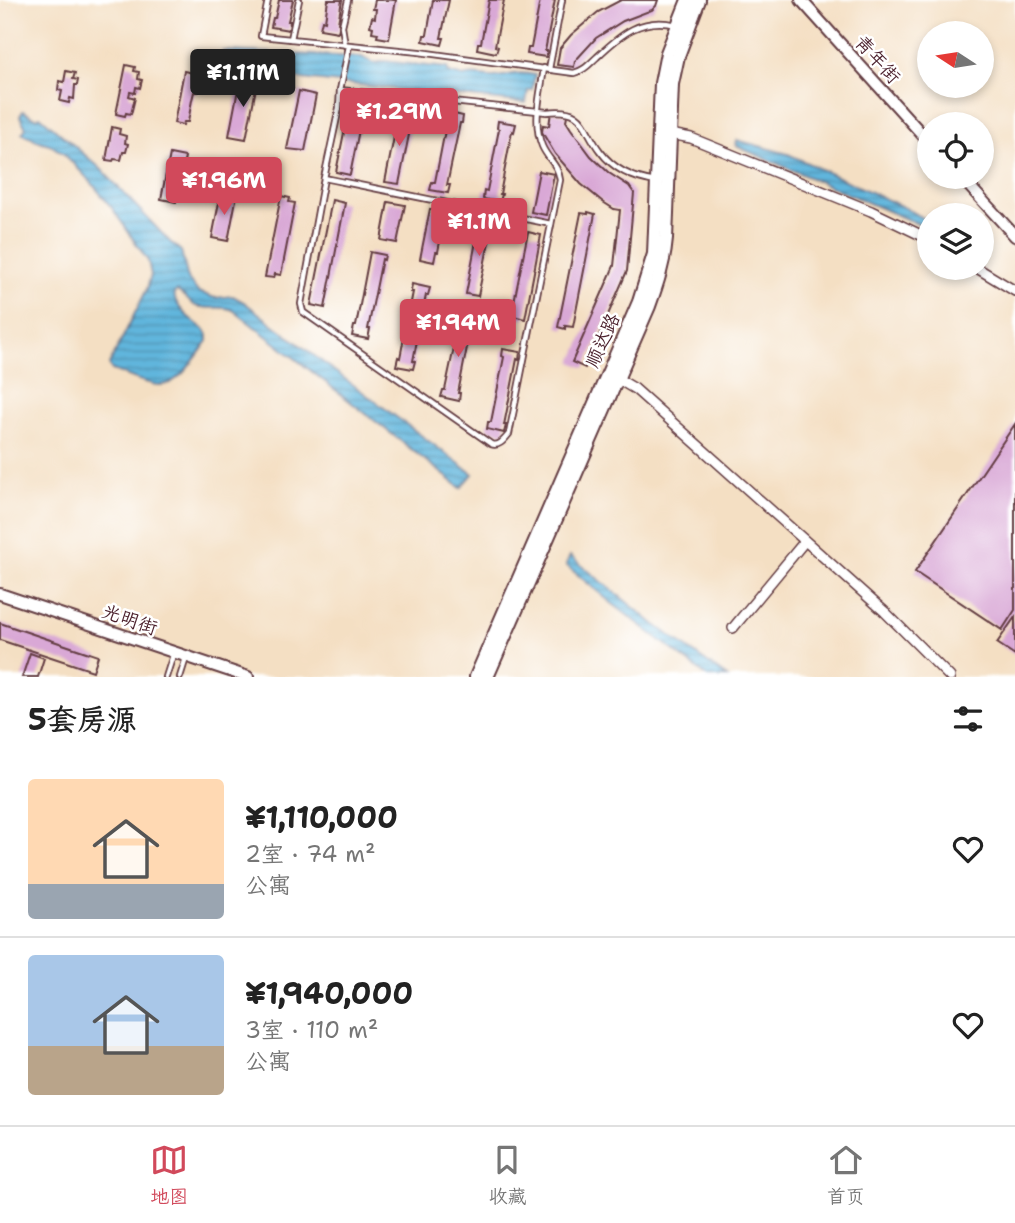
<!DOCTYPE html>
<html lang="zh">
<meta charset="utf-8">
<style>
body{margin:0;font-family:"Shantell Sans","LXGW WenKai TC",sans-serif;background:#f2f2f2;color:#222;height:100vh;display:flex;flex-direction:column;font-size:26px;white-space:nowrap}
*{box-sizing:border-box;margin:0}
p{font-size:23px;color:#767676}
.icon{flex:none;width:38px;height:38px;fill:none;stroke:currentColor;stroke-width:2;stroke-linecap:round;stroke-linejoin:round}
.map{position:relative;height:677px;overflow:hidden}
.drawer{display:flex;flex-direction:column;background:#fff;flex:1}
.drawer>*{flex:none}
.needle{width:46px;rotate:282deg}
.controls{position:absolute;left:917px;top:21px;display:grid;gap:14px}
.controls a{display:grid;place-items:center;width:77px;height:77px;border-radius:50%;background:#fff;box-shadow:0 4px 10px #0003;font-size:35px}
.price{position:absolute;translate:-50% -60px;padding:0 16px;border-radius:7px;background:#d1495b;color:#fff;font-size:23px;line-height:46px;filter:drop-shadow(0 2px 4px #0008)}
.price::after{content:'';position:absolute;left:50%;top:42px;width:21px;height:16px;margin-left:-10px;background:inherit;clip-path:polygon(0 0,100% 0,50% 100%)}
.price.selected{background:#222;color:#fff}
ul{padding:0;list-style:none}
li{display:flex;align-items:center;gap:21px;height:175px;padding:0 28px}
li+li{border-top:2px solid #e0e0e0}
li span{display:grid;place-items:center;flex:none;width:196px;height:140px;border-radius:7px;color:#555}
li>.icon{margin-inline-start:auto}
span .icon{width:84px;height:84px;fill:#fffc;stroke-width:1}
li b{font-size:30px}
h2{display:flex;justify-content:space-between;align-items:center;height:84px;padding:0 28px;font-size:30px}
.tab-bar{display:flex;justify-content:space-around;align-items:center;height:98px;border-top:2px solid #e0e0e0;background:#fff;font-size:19px;color:#767676}
.tab-bar a{display:grid;justify-items:center;gap:4px}
.tab-bar .selected{color:#d1495b}
.map>svg:first-child{display:block}
.water{fill:url(#water-rules);stroke:#566a84;stroke-width:2}
.building{fill:#d9a8d6}
.lines{fill:none;stroke-linecap:round;stroke-linejoin:round}
.service-casing{stroke:#643c42;stroke-width:8}
.minor-casing{stroke:#643c42;stroke-width:12}
.tertiary-casing{stroke:#643c42;stroke-width:14}
.secondary-casing{stroke:#643c42;stroke-width:16}
.service{stroke:#fff;stroke-width:4.5}
.minor{stroke:#fff;stroke-width:9}
.tertiary{stroke:#fff;stroke-width:10}
.secondary{stroke:#fff;stroke-width:12}
.labels{text-anchor:middle;stroke-width:5;stroke-linejoin:round;paint-order:stroke}
.street-label{font-size:19px;fill:#4a1f2b;stroke:#fff}
</style>
<div class="map">
<svg width="1015" height="677" viewBox="0 0 1015 677">
<defs>
<pattern id="water-rules" width="6" height="5" patternUnits="userSpaceOnUse" patternTransform="scale(1.75)"><rect width="6" height="5" fill="#61b6dd"/><path d="M0 2.5h6" fill="none" stroke="#5293b3"/></pattern>
</defs>
<rect width="100%" height="100%" fill="#fff"/>
<filter id="ink" filterUnits="userSpaceOnUse"><feTurbulence type="fractalNoise" baseFrequency=".0143" numOctaves="2"/><feDisplacementMap in="SourceGraphic" scale="14" xChannelSelector="R" yChannelSelector="G"/><feConvolveMatrix kernelMatrix="1 2 1 2 8 2 1 2 1" color-interpolation-filters="sRGB"/></filter>
<filter id="wash" filterUnits="userSpaceOnUse"><feTurbulence type="fractalNoise" baseFrequency=".00686" numOctaves="4" result="noise"/><feDisplacementMap in="SourceGraphic" scale="28" xChannelSelector="R" yChannelSelector="G"/><feGaussianBlur stdDeviation="1.57" result="paint"/><feColorMatrix in="noise" values="0 0 0 0 0 0 0 0 0 0 0 0 0 0 0 0 0 1.4 0 .05"/><feComposite in="paint" operator="in"/></filter>
<g filter="url(#wash)">
<rect width="100%" height="100%" fill="#f4dfc3"/>
<!-- water -->
<g class="water">
<path d="M 223,51 L 362,57 C 370,62 376,65 384,61 L 447,68 L 449,73 L 463,77 C 473,73 480,77 491,77 C 509,77 516,70 535,75 L 532,90 L 528,90 L 526,103 L 218,70 Z"/>
<path d="M 23,111 L 36,118 L 40,116 L 100,168 L 170,242 L 181,251 L 188,279 L 198,292 L 215,298 L 233,296 L 244,302 L 333,370 L 473,474 L 461,488 L 233,310 C 219,305 208,310 196,306 C 189,303 185,295 177,291 L 174,293 C 175,309 193,321 205,330 L 208,335 L 208,341 C 197,355 179,386 160,385 C 146,385 125,374 112,370 L 109,365 L 147,289 L 151,275 L 148,261 L 112,208 L 91,182 L 64,154 L 49,144 L 36,140 L 22,133 L 26,128 L 20,116 Z"/>
<polygon points="737,140 788,154 905,208 929,222 929,232 916,223 736,146"/>
<polygon points="570,556 654,624 727,677 708,677 609,601 566,565"/>
</g>
<g id="blocks">
<!-- building -->
<g class="building">
<polygon points="279,0 293,0 288,21 290,21 289,30 271,27 273,18 275,18"/>
<polygon points="328,0 342,0 338,23 340,24 338,32 320,29 322,20 325,21"/>
<polygon points="375,0 396,0 389,39 377,37 378,33 372,32 373,27 370,26 372,17 375,18 376,9 373,9"/>
<polygon points="433,0 449,0 441,38 444,38 442,45 423,41 424,35 427,35"/>
<polygon points="489,0 504,0 495,46 498,47 496,53 477,49 478,43 481,43"/>
<polygon points="540,0 555,0 545,51 547,51 546,57 527,54 528,48 531,48"/>
<polygon points="621,0 658,0 656,6 652,10 623,21 596,38 575,61 574,67 557,65 560,48 571,35 598,12"/>
<polygon points="126,65 135,67 134,71 139,72 138,79 142,80 140,88 136,87 135,93 130,92 129,96 135,98 131,114 126,113 125,116 116,114"/>
<polygon points="66,71 75,73 73,79 78,80 77,85 75,85 74,99 70,98 69,103 60,101 62,91 58,90 59,81 64,82"/>
<polygon points="184,71 193,73 193,77 197,78 196,84 200,84 198,92 194,92 192,100 188,122 184,122 183,125 174,123"/>
<polygon points="240,79 257,83 246,139 229,136"/>
<polygon points="299,91 316,95 305,151 287,149"/>
<polygon points="350,103 364,105 350,175 336,172"/>
<polygon points="399,112 413,115 399,184 385,182"/>
<polygon points="446,112 463,116 462,123 460,123 447,185 450,185 448,193 430,190 432,182 435,182 447,120 445,120"/>
<polygon points="551,112 567,115 566,121 571,129 591,156 609,173 629,186 634,193 627,271 585,368 572,362 614,266 620,210 614,209 603,202 581,184 555,154 542,132 543,125 549,126"/>
<polygon points="498,121 516,124 514,132 512,131 500,194 502,194 500,202 483,199 484,190 487,191 499,129 497,128"/>
<polygon points="112,127 120,129 119,134 126,136 125,143 128,144 126,152 123,152 121,160 114,159 113,161 106,160"/>
<polygon points="170,154 185,157 176,202 161,199"/>
<polygon points="539,171 554,174 546,215 531,212"/>
<polygon points="221,192 237,195 228,241 212,238"/>
<polygon points="281,196 290,198 289,202 295,203 281,275 275,274 274,278 265,277"/>
<polygon points="332,200 345,203 325,308 311,305"/>
<polygon points="388,202 405,205 397,243 381,240"/>
<polygon points="430,209 444,212 442,219 444,219 438,240 440,241 438,252 436,252 434,262 420,259"/>
<polygon points="588,212 595,214 573,327 565,326 565,329 558,327 581,213 588,214"/>
<polygon points="480,220 493,222 478,296 466,294"/>
<polygon points="528,232 541,235 525,319 513,316 512,318 509,317 511,307 513,307"/>
<polygon points="370,252 385,255 384,260 382,259 368,329 370,329 368,339 352,336 354,326 356,326"/>
<polygon points="412,284 430,288 428,295 426,295 413,361 415,361 413,369 396,366 398,357 400,358 413,292 411,292"/>
<polygon points="457,316 475,320 473,327 471,327 458,393 460,393 459,401 441,397 443,390 445,390 459,324 456,324"/>
<polygon points="503,349 520,352 519,360 517,359 504,425 506,425 504,433 487,429 488,422 491,422 504,357 502,356"/>
<polygon points="1015,424 1015,610 1002,630 915,572"/>
<polygon points="1015,617 1015,655 997,643"/>
<polygon points="0,623 98,656 93,671 0,640"/>
<polygon points="30,653 44,658 38,677 22,677"/>
</g>
</g>
</g>
<g filter="url(#ink)">
<use href="#blocks" fill-opacity="0" stroke="#643c42" stroke-width="2"/>
<g class="lines">
<defs>
<g id="service">
<path d="M 268,0 L 261,36 L 419,52 L 574,73 C 585,70 589,64 597,57 C 621,34 642,16 677,25"/>
<polyline points="291,39 299,0"/>
<polyline points="345,45 342,26 348,0"/>
<path d="M 349,46 L 340,90 L 547,112 C 586,107 581,126 600,151 C 614,170 634,179 657,182"/>
<polyline points="549,69 562,0"/>
<polyline points="340,90 339,108 324,178 551,224"/>
<path d="M 324,178 L 301,304 L 303,312 L 491,444 C 499,447 504,440 509,434 L 560,180 C 558,164 548,160 542,146 C 532,122 541,92 544,68"/>
<polyline points="166,677 173,655"/>
<polyline points="180,677 186,658"/>
</g>
<g id="minor">
<polyline points="670,134 691,138 871,211 929,239"/>
<polyline points="977,268 1015,291"/>
<polyline points="618,379 635,389 885,612 950,677"/>
<polyline points="733,628 805,541"/>
</g>
<g id="tertiary">
<polyline points="801,0 929,142"/>
<polyline points="961,177 1015,236"/>
<polyline points="0,594 248,677"/>
</g>
<g id="secondary">
<polyline points="476,677 639,302 654,254 661,83 667,53 688,0"/>
<path d="M 487,677 L 649,306 C 657,284 664,263 666,239 L 672,84 L 678,56 L 699,0"/>
</g>
</defs>
<!-- service casing -->
<use href="#service" class="service-casing"/>
<!-- minor casing -->
<use href="#minor" class="minor-casing"/>
<!-- tertiary casing -->
<use href="#tertiary" class="tertiary-casing"/>
<!-- secondary casing -->
<use href="#secondary" class="secondary-casing"/>
<!-- service -->
<use href="#service" class="service"/>
<!-- minor -->
<use href="#minor" class="minor"/>
<!-- tertiary -->
<use href="#tertiary" class="tertiary"/>
<!-- secondary -->
<use href="#secondary" class="secondary"/>
</g>
</g>
<g class="labels">
<!-- street labels -->
<g class="street-label">
<text transform="translate(878 59) rotate(48)" y="7">青年街</text>
<text transform="translate(602 340) rotate(-66)" y="7">顺达路</text>
<text transform="translate(130 619) rotate(19)" y="7">光明街</text>
</g>
</g>
</svg>
<div class="controls">
<a><svg class="needle" viewBox="-14 -14 28 28"><path d="M0-13l5 13h-10z" fill="#e53935"/><path d="M0 13l5-13h-10z" fill="#767676"/></svg></a>
<a><svg class="icon" aria-label="locate" viewBox="0 0 24 24"><circle cx="12" cy="12" r="6"/><path d="M12 2v4M12 18v4M2 12h4M18 12h4"/></svg></a>
<a><svg class="icon" aria-label="layers" viewBox="0 0 24 24"><path d="M12 4l9 5-9 5-9-5zM3 14l9 5 9-5"/></svg></a>
</div>
<b class="price selected" style="left:243px;top:109px">¥1.11M</b>
<b class="price" style="left:399px;top:148px">¥1.29M</b>
<b class="price" style="left:224px;top:217px">¥1.96M</b>
<b class="price" style="left:479px;top:258px">¥1.1M</b>
<b class="price" style="left:458px;top:359px">¥1.94M</b>
</div>
<section class="drawer">
<h2>5套房源<svg class="icon" aria-label="filters" viewBox="0 0 24 24"><path d="M4 7h16M4 17h16"/><circle cx="9" cy="7" r="2"/><circle cx="15" cy="17" r="2"/></svg></h2>
<ul>
<li><span style="background:linear-gradient(#ffd9b3 75%,#9aa5b1 0)"><svg class="icon" aria-label="home" viewBox="0 0 24 24"><path d="M3 11l9-7 9 7M6 9v11h12V9"/></svg></span><div><b>¥1,110,000</b><p>2室 · 74 m²</p><p>公寓</p></div><svg class="icon" aria-label="heart" viewBox="0 0 24 24"><path d="M12 20l-8-8c-3-5 5-10 8-4 3-6 11-1 8 4z"/></svg></li>
<li><span style="background:linear-gradient(#a9c7e8 65%,#b9a48a 0)"><svg class="icon" aria-label="home" viewBox="0 0 24 24"><path d="M3 11l9-7 9 7M6 9v11h12V9"/></svg></span><div><b>¥1,940,000</b><p>3室 · 110 m²</p><p>公寓</p></div><svg class="icon" aria-label="heart" viewBox="0 0 24 24"><path d="M12 20l-8-8c-3-5 5-10 8-4 3-6 11-1 8 4z"/></svg></li>
</ul>
</section>
<nav class="tab-bar">
<a class="selected"><svg class="icon" aria-label="map" viewBox="0 0 24 24"><path d="M3 6l6-2 6 2 6-2v14l-6 2-6-2-6 2zM9 4v14M15 6v14"/></svg>地图</a>
<a><svg class="icon" aria-label="saved" viewBox="0 0 24 24"><path d="M7 4h10v16l-5-4-5 4z"/></svg>收藏</a>
<a><svg class="icon" aria-label="home" viewBox="0 0 24 24"><path d="M3 11l9-7 9 7M6 9v11h12V9"/></svg>首页</a>
</nav>
